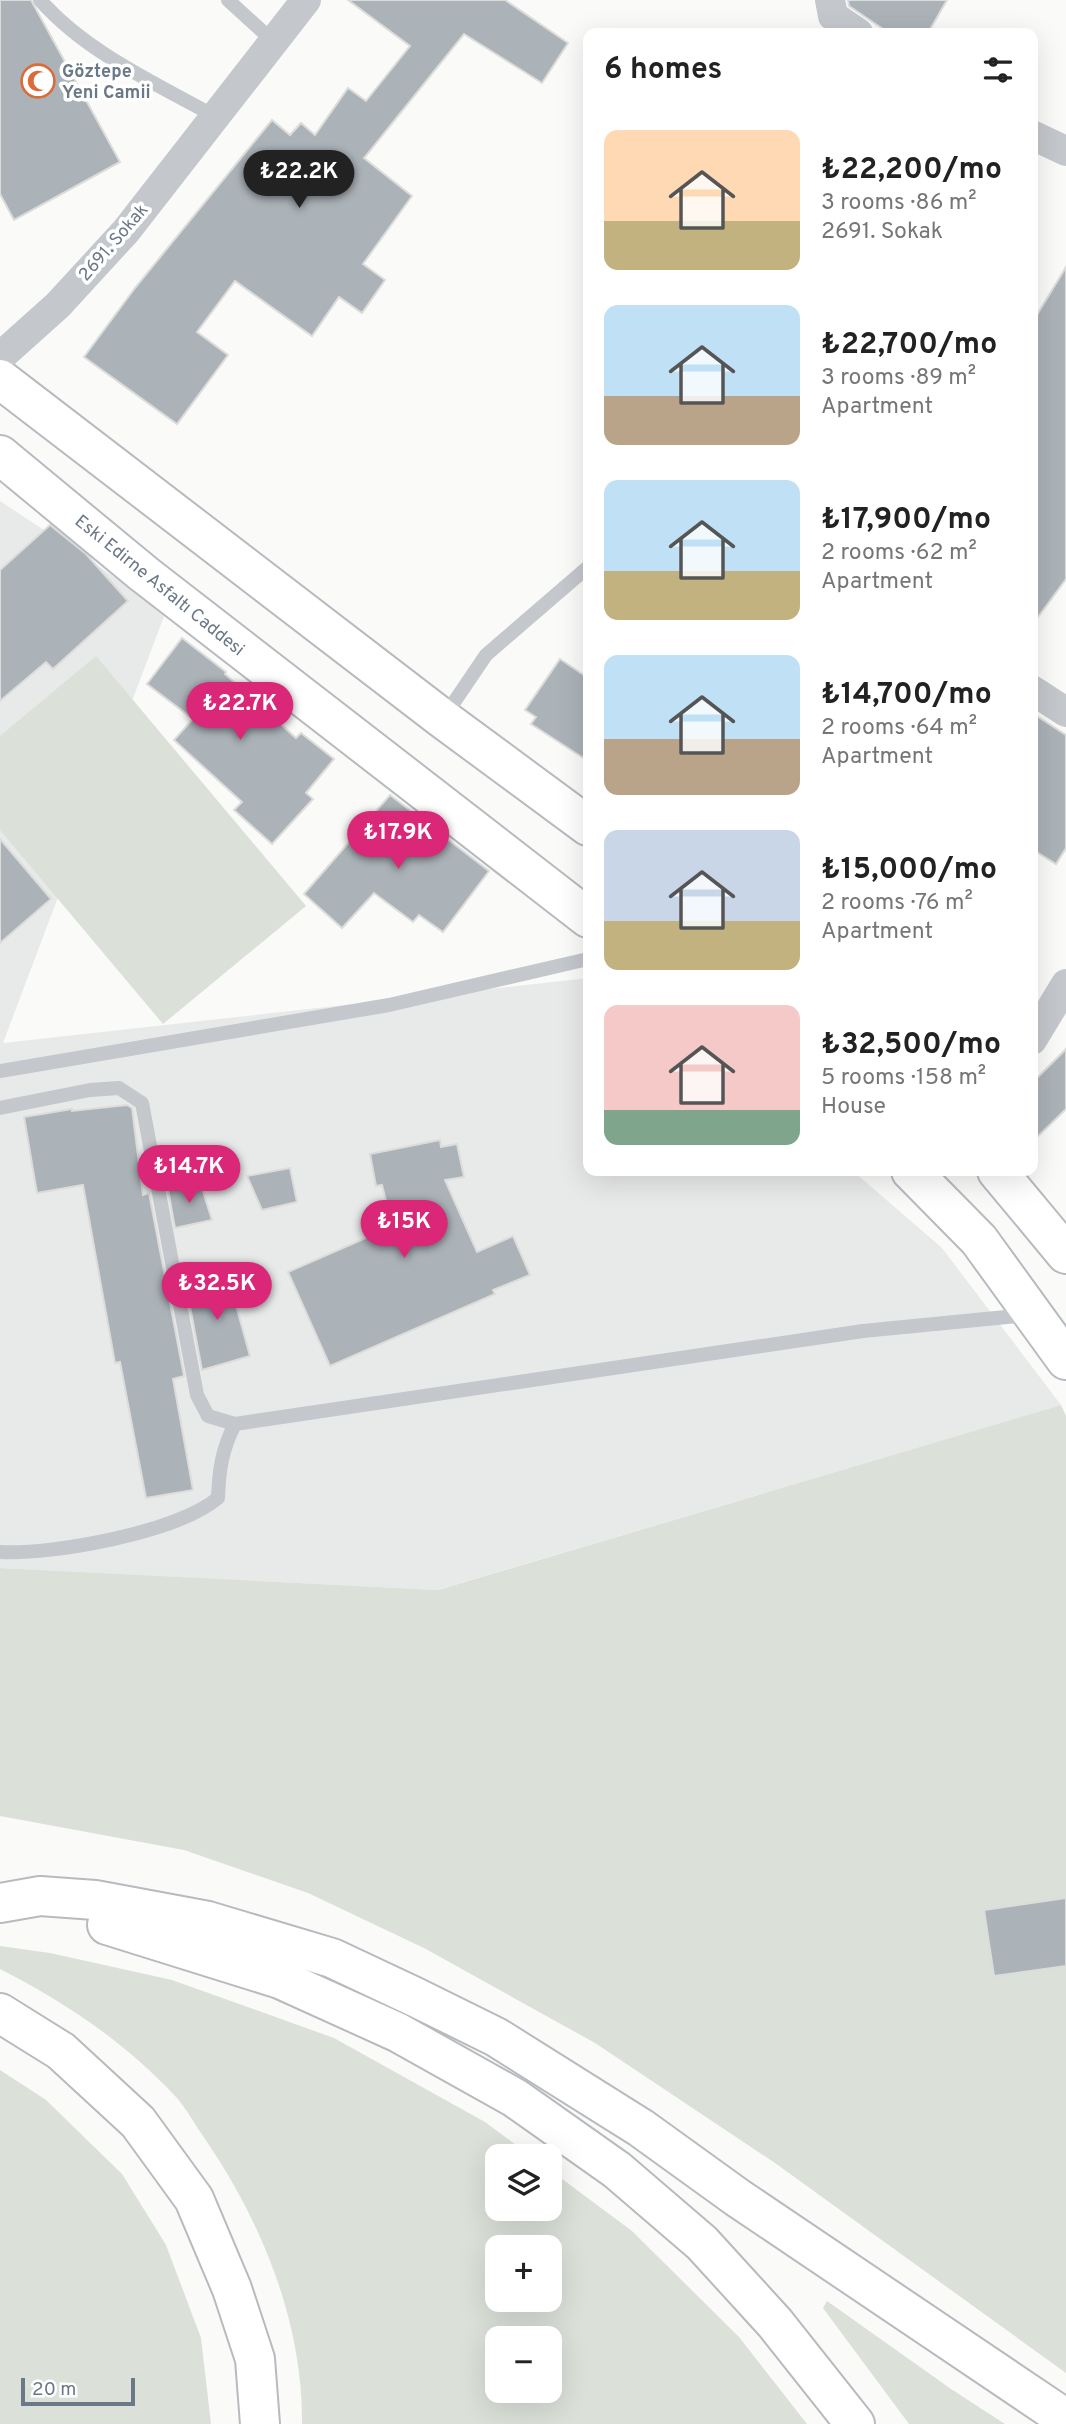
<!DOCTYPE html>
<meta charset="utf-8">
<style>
body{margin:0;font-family:Overpass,sans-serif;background:#f6f6f6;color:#222;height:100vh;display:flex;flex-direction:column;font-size:26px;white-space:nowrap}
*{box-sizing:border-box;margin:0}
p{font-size:23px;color:#767676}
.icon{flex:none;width:38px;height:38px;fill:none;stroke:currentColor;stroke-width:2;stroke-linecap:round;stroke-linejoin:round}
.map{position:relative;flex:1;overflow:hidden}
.drawer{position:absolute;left:583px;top:28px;width:455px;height:1148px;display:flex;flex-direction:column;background:#fff;border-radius:14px;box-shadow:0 7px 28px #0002}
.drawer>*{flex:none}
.controls{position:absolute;left:485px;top:2144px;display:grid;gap:14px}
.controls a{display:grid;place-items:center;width:77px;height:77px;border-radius:14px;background:#fff;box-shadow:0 7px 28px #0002;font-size:35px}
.scale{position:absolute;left:21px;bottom:18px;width:114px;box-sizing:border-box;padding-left:7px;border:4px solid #6b7887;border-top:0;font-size:19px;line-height:24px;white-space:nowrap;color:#6b7887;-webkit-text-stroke:5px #fff;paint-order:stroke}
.price{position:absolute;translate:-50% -60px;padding:0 16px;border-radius:24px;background:#db2777;color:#fff;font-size:23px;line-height:46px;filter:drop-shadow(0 2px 4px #0008)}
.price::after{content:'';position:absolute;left:50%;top:42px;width:21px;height:16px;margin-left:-10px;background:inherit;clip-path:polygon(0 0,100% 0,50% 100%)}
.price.current{background:#222;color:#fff}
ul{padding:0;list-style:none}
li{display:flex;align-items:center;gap:21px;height:175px;padding:0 21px}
li span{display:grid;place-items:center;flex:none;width:196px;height:140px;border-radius:14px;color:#555}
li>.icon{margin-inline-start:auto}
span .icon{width:84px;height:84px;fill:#fffc;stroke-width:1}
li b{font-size:30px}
h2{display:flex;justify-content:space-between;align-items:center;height:84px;padding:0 21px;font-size:30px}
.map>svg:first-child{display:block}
.built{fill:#e8e9e9}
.green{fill:#dbe0d9;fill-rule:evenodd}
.building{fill:#abb2b8;stroke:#dcdcda;stroke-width:2}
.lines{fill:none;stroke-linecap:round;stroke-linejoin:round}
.primary-casing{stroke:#b7bbbf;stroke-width:42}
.motorway-casing{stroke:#b7babe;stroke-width:42}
.service{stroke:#c4c7cb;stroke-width:14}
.minor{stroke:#c4c7cb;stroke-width:30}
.primary{stroke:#fff;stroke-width:38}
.motorway{stroke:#fff;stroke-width:38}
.labels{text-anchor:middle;stroke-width:7;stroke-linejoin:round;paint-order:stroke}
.poi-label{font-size:18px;font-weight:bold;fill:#6b7887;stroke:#fff;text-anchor:start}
.street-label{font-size:18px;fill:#6b7887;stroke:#fff}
</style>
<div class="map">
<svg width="1066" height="2424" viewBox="0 0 1066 2424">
<rect width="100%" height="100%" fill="#fafaf8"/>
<!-- built -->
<polygon class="built" points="0,501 166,611 3,1043 588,978 588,1171 853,1171 942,1248 1061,1405 437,1590 0,1568"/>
<!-- green -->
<g class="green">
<polygon points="96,656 306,906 163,1024 0,830 0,736"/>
<polygon points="1061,1405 1066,1416 1066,2373 775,2163 595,2043 424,1948 308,1893 184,1850 0,1816 0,1568 438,1590"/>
<path d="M 0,1946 L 50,1953 L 172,1980 L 334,2038 L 485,2122 L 531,2156 L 497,2156 L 497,2208 L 550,2208 L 550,2170 L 632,2231 L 739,2337 L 807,2424 L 302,2424 C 303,2321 261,2220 203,2136 C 194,2123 186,2108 176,2097 C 126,2043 65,2002 0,1969 ZM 497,2247 L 550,2247 L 550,2300 L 497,2300 ZM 497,2338 L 550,2338 L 550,2390 L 497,2390 Z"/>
<polygon points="0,2070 46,2100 122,2174 166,2245 201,2338 211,2424 0,2424"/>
<polygon points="827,2301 951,2389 1005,2424 909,2424 823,2308"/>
</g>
<!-- building -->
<g class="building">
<polygon points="0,0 31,0 120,162 14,220 0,194"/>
<polygon points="348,0 505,0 568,43 542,83 464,34 364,158 412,196 363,264 385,280 362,313 339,297 312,336 235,281 197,332 228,355 177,424 84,357 135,288 272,120 290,135 301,123 315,135 348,88 366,101 410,46"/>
<polygon points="848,0 947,0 928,33 889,33 849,6"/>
<polygon points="1066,267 1066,579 1032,625 1032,323"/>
<polygon points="50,525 86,554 128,601 53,669 46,662 0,701 0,570"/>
<polygon points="182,638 226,672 225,674 296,738 301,733 334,759 306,793 313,799 272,844 234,810 242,802 174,740 193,719 147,684"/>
<polygon points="560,659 588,678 588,761 531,724 536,717 525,710"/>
<polygon points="1032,713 1066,735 1066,848 1056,864 1032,849"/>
<polygon points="390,795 489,871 443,932 419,915 413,922 374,893 342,928 304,894"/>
<polygon points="0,839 51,899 0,943"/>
<polygon points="1066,1049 1066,1109 1032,1142 1032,1083"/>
<polygon points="127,1105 132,1108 143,1195 149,1193 184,1376 173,1379 193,1490 146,1498 120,1362 115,1363 83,1185 37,1193 24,1117 72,1109 72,1111"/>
<polygon points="440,1140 441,1147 457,1144 464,1177 445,1180 477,1252 513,1236 530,1275 493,1290 495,1294 330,1366 288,1272 384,1230 384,1226 392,1224 382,1185 376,1186 370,1154"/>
<polygon points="290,1168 297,1202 262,1210 247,1176"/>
<polygon points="200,1182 212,1220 175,1228 168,1189"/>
<polygon points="227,1273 250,1356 202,1370 186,1285"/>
<polygon points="1066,1898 1066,1966 994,1976 984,1910"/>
</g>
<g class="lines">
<defs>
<g id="primary">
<polyline points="0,379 443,719 588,826"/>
<polyline points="0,455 144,574 588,918"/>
<polyline points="911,1171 979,1240 1066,1360"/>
<polyline points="997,1171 1066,1254"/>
</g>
<g id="motorway">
<polyline points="0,1903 40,1896 95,1900 208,1921 332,1958 415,1997 496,2037 641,2128 738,2198 1066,2419"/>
<polyline points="107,1925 280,1979 397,2032 515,2098 617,2170 702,2243 775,2323 855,2424"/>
<polyline points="0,2013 61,2051 138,2122 194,2199 232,2289 255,2359 260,2424"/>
</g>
</defs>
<!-- primary casing -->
<use href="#primary" class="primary-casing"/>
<!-- motorway casing -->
<use href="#motorway" class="motorway-casing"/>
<!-- service -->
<g class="service">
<path d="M 40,0 C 87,53 155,83 216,117"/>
<polyline points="228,0 275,43"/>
<polyline points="444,717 486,655 588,567"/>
<polyline points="0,1071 389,1005 588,959"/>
<polyline points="0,1108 90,1090 119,1088 142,1103 197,1395 208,1416 235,1424 863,1331 1027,1315"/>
<path d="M 0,1552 C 53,1555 178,1532 218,1498 C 219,1470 222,1449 235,1424"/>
</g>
<!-- minor -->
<g class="minor">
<polyline points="830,0 833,16 858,33"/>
<polyline points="1032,135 1066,151"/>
<polyline points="0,357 58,305 126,231 306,0"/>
<polyline points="1032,690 1066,712"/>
<polyline points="1032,1040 1066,984"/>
</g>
<!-- primary -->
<use href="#primary" class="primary"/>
<!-- motorway -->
<use href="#motorway" class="motorway"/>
</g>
<!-- icons -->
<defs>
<symbol id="mosque-ring" viewBox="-11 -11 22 22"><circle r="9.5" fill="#fff" stroke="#da6c38" stroke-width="1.5"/><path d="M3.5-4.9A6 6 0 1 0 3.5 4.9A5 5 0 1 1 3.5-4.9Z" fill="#da6c38"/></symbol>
</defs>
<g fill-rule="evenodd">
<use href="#mosque-ring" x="19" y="62" width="38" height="38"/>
</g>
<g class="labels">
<!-- poi labels -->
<g class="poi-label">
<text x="62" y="77">Göztepe<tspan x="62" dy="21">Yeni Camii</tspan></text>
</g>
<!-- street labels -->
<g class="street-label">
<text transform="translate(113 242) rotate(-49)" y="6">2691. Sokak</text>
<text transform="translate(160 585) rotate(39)" y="6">Eski Edirne Asfaltı Caddesi</text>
</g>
</g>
</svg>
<div class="controls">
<a><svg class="icon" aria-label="layers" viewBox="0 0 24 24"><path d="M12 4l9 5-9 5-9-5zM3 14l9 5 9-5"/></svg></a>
<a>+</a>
<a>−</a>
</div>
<div class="scale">20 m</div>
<b class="price current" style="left:299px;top:210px">₺22.2K</b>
<b class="price" style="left:240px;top:742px">₺22.7K</b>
<b class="price" style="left:398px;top:871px">₺17.9K</b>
<b class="price" style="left:189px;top:1205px">₺14.7K</b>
<b class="price" style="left:404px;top:1260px">₺15K</b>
<b class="price" style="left:217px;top:1322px">₺32.5K</b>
<section class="drawer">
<h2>6 homes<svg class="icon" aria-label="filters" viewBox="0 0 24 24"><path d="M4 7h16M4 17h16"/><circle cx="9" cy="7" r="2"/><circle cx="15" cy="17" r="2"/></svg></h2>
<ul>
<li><span style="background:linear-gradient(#ffd9b3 65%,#c2b280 0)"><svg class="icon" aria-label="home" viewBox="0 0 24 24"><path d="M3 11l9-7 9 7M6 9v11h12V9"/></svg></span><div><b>₺22,200/mo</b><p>3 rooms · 86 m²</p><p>2691. Sokak</p></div></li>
<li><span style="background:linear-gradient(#bfe0f5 65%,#b9a48a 0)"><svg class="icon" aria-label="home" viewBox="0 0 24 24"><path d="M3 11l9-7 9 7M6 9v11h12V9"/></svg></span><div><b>₺22,700/mo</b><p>3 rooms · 89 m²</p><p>Apartment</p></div></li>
<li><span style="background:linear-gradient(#bfe0f5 65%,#c2b280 0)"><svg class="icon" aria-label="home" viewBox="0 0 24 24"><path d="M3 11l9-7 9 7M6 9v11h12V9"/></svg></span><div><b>₺17,900/mo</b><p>2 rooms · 62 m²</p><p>Apartment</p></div></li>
<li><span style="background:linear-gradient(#bfe0f5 60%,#b9a48a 0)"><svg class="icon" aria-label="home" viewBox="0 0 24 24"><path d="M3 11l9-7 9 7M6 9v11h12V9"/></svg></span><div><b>₺14,700/mo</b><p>2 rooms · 64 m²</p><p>Apartment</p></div></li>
<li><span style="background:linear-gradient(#c9d6e8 65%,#c2b280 0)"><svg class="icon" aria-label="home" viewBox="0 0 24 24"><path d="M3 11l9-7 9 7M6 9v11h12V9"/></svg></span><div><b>₺15,000/mo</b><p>2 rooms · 76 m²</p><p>Apartment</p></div></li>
<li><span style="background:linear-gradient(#f6c9c9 75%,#7fa58c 0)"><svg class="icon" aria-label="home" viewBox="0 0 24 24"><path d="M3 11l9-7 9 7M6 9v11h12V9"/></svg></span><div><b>₺32,500/mo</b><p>5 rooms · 158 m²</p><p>House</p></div></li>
</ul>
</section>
</div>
